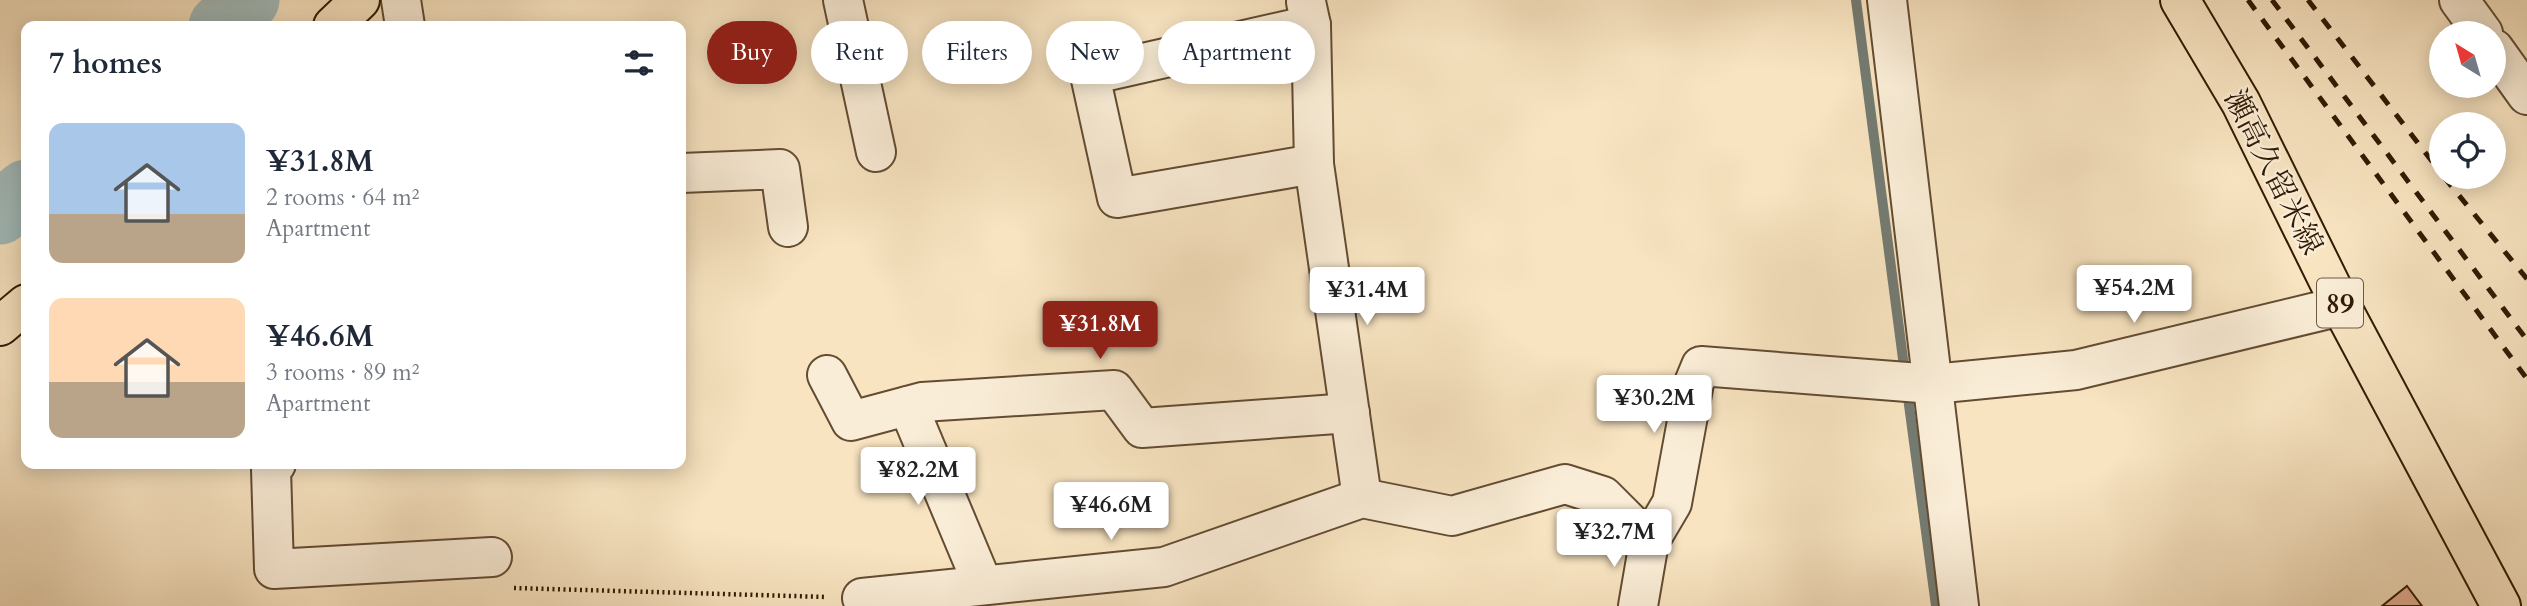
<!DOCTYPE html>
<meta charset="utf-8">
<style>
body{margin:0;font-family:Cardo,"Noto Serif JP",serif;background:#f2f2f3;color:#1f2937;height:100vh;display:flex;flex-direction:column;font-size:26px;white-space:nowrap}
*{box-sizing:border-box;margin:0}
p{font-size:23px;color:#747a83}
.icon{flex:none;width:38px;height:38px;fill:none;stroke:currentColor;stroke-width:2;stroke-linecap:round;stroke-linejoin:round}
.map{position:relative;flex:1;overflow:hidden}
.details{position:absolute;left:21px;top:21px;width:665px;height:448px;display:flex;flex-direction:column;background:#fff;border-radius:14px;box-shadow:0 4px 18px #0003}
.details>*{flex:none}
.top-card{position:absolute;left:707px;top:21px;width:665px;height:63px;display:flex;gap:14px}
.needle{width:46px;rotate:323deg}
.buttons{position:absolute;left:2429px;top:21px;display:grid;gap:14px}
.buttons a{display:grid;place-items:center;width:77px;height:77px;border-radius:50%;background:#fff;box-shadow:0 4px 18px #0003;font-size:35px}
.price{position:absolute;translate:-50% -60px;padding:0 16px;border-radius:7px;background:#fff;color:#222;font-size:23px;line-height:46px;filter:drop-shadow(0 2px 4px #0008)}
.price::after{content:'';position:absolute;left:50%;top:42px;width:21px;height:16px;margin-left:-10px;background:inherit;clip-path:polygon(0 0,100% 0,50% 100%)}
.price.active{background:#8f2418;color:#fff}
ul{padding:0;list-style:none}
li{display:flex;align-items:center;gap:21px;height:175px;padding:0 28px}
li span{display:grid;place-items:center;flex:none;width:196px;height:140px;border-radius:14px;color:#555}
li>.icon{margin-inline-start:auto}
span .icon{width:84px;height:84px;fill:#fffc;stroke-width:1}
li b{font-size:30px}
h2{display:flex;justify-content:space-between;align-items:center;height:84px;padding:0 28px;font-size:30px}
.chip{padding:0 24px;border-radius:32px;background:#fff;box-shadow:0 4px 18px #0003;font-size:24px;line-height:63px}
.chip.active{background:#8f2418;color:#fff}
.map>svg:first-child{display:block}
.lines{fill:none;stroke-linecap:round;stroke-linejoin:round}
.stream{stroke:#747b72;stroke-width:10}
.river{stroke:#a1bcbc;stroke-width:63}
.building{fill:#e9b398;stroke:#311a03;stroke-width:2}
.minor-casing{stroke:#634c32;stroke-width:42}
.major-casing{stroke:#311a03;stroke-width:42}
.path{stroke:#311a03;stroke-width:4.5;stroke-dasharray:2 3.5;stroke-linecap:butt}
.minor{stroke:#faedd7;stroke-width:38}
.major{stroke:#f8e4c1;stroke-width:38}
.rail{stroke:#311a03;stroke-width:5;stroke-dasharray:12 12;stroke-linecap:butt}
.labels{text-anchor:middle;stroke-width:5;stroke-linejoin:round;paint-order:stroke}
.shield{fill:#faedd7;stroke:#6d5943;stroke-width:2}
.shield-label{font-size:28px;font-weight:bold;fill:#311a03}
.street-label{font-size:30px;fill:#311a03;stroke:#faedd7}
</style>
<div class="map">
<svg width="2527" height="606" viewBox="0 0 2527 606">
<rect width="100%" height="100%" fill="#f8e4c1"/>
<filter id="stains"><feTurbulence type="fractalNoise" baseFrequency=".00286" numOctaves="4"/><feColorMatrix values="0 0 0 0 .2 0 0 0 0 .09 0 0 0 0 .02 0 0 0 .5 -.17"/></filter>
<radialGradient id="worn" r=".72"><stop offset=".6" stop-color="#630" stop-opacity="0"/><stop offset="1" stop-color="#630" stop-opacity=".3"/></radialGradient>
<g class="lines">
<!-- stream -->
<g class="stream">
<polyline points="1856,0 1905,374"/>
<polyline points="1907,390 1936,606"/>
</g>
<!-- river -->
<g class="river">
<polyline points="220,26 248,0"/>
<polyline points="0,213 26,191"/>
</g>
</g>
<!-- building -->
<polygon class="building" points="2407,586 2422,606 2382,606"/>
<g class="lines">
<defs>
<g id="minor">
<polyline points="401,0 405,26"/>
<polyline points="843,0 876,152"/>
<polyline points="1887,0 1959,606"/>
<polyline points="2459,0 2483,33"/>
<polyline points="1306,2 1311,25 1314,164 1362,498"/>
<polyline points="1311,25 1090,75 1117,198 1314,164"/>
<polyline points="2494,49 2527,95"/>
<polyline points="681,173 780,169 788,227"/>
<polyline points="827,375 851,421 922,402 1114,390 1142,428 1350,413"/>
<polyline points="908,406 983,585"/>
<polyline points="276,464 271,469 274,569 492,557"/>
<polyline points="862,598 1164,567 1362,498 1452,516 1565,484 1603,496 1649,542 1672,503 1694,383 1701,366 1933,384 2076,370 2341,306"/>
<polyline points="1638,606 1649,542"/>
</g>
<g id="major">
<polyline points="2180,0 2241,103 2341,306 2501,606"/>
<polyline points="333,26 360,0"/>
<polyline points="0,326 26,304"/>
</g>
</defs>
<!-- minor casing -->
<use href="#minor" class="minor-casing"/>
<!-- major casing -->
<use href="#major" class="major-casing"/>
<!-- path -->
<polyline class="path" points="514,588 827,597"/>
<!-- minor -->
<use href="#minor" class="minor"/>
<!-- major -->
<use href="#major" class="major"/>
<!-- rail -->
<g class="rail">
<polyline points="2248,0 2527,379"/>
<polyline points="2272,0 2527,340"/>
<polyline points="2308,0 2441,173"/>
<polyline points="2444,177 2527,279"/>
</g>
</g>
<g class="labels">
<!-- shield labels -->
<rect class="shield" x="2317" y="278.5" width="46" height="49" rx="5"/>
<g class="shield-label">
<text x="2340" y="313">89</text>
</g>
<!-- street labels -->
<g class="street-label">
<text transform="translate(2274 172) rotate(63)" y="10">瀬高久留米線</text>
</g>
</g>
<rect width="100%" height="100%" filter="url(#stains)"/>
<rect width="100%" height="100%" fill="url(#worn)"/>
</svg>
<div class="buttons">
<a><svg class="needle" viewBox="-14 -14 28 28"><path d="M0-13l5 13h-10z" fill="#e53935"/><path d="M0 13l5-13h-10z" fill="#747a83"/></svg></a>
<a><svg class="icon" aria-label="locate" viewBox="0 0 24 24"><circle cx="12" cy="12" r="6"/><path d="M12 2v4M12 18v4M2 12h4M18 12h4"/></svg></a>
</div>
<b class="price" style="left:2134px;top:325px">¥54.2M</b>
<b class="price" style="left:1367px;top:327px">¥31.4M</b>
<b class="price active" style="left:1100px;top:361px">¥31.8M</b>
<b class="price" style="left:1654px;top:435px">¥30.2M</b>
<b class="price" style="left:918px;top:507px">¥82.2M</b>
<b class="price" style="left:1111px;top:542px">¥46.6M</b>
<b class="price" style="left:1614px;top:569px">¥32.7M</b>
<div class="top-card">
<a class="chip active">Buy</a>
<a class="chip">Rent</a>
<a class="chip">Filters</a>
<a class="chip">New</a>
<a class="chip">Apartment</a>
</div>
<section class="details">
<h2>7 homes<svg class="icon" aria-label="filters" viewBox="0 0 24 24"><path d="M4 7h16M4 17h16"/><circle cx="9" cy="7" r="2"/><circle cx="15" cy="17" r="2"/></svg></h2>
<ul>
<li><span style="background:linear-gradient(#a9c7e8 65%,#b9a48a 0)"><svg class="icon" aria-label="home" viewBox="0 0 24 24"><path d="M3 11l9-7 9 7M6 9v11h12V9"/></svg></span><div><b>¥31.8M</b><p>2 rooms · 64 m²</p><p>Apartment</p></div></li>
<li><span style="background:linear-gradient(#ffd9b3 60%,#b9a48a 0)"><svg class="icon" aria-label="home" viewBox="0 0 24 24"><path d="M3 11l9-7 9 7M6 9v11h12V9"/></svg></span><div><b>¥46.6M</b><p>3 rooms · 89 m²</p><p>Apartment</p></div></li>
</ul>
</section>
</div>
